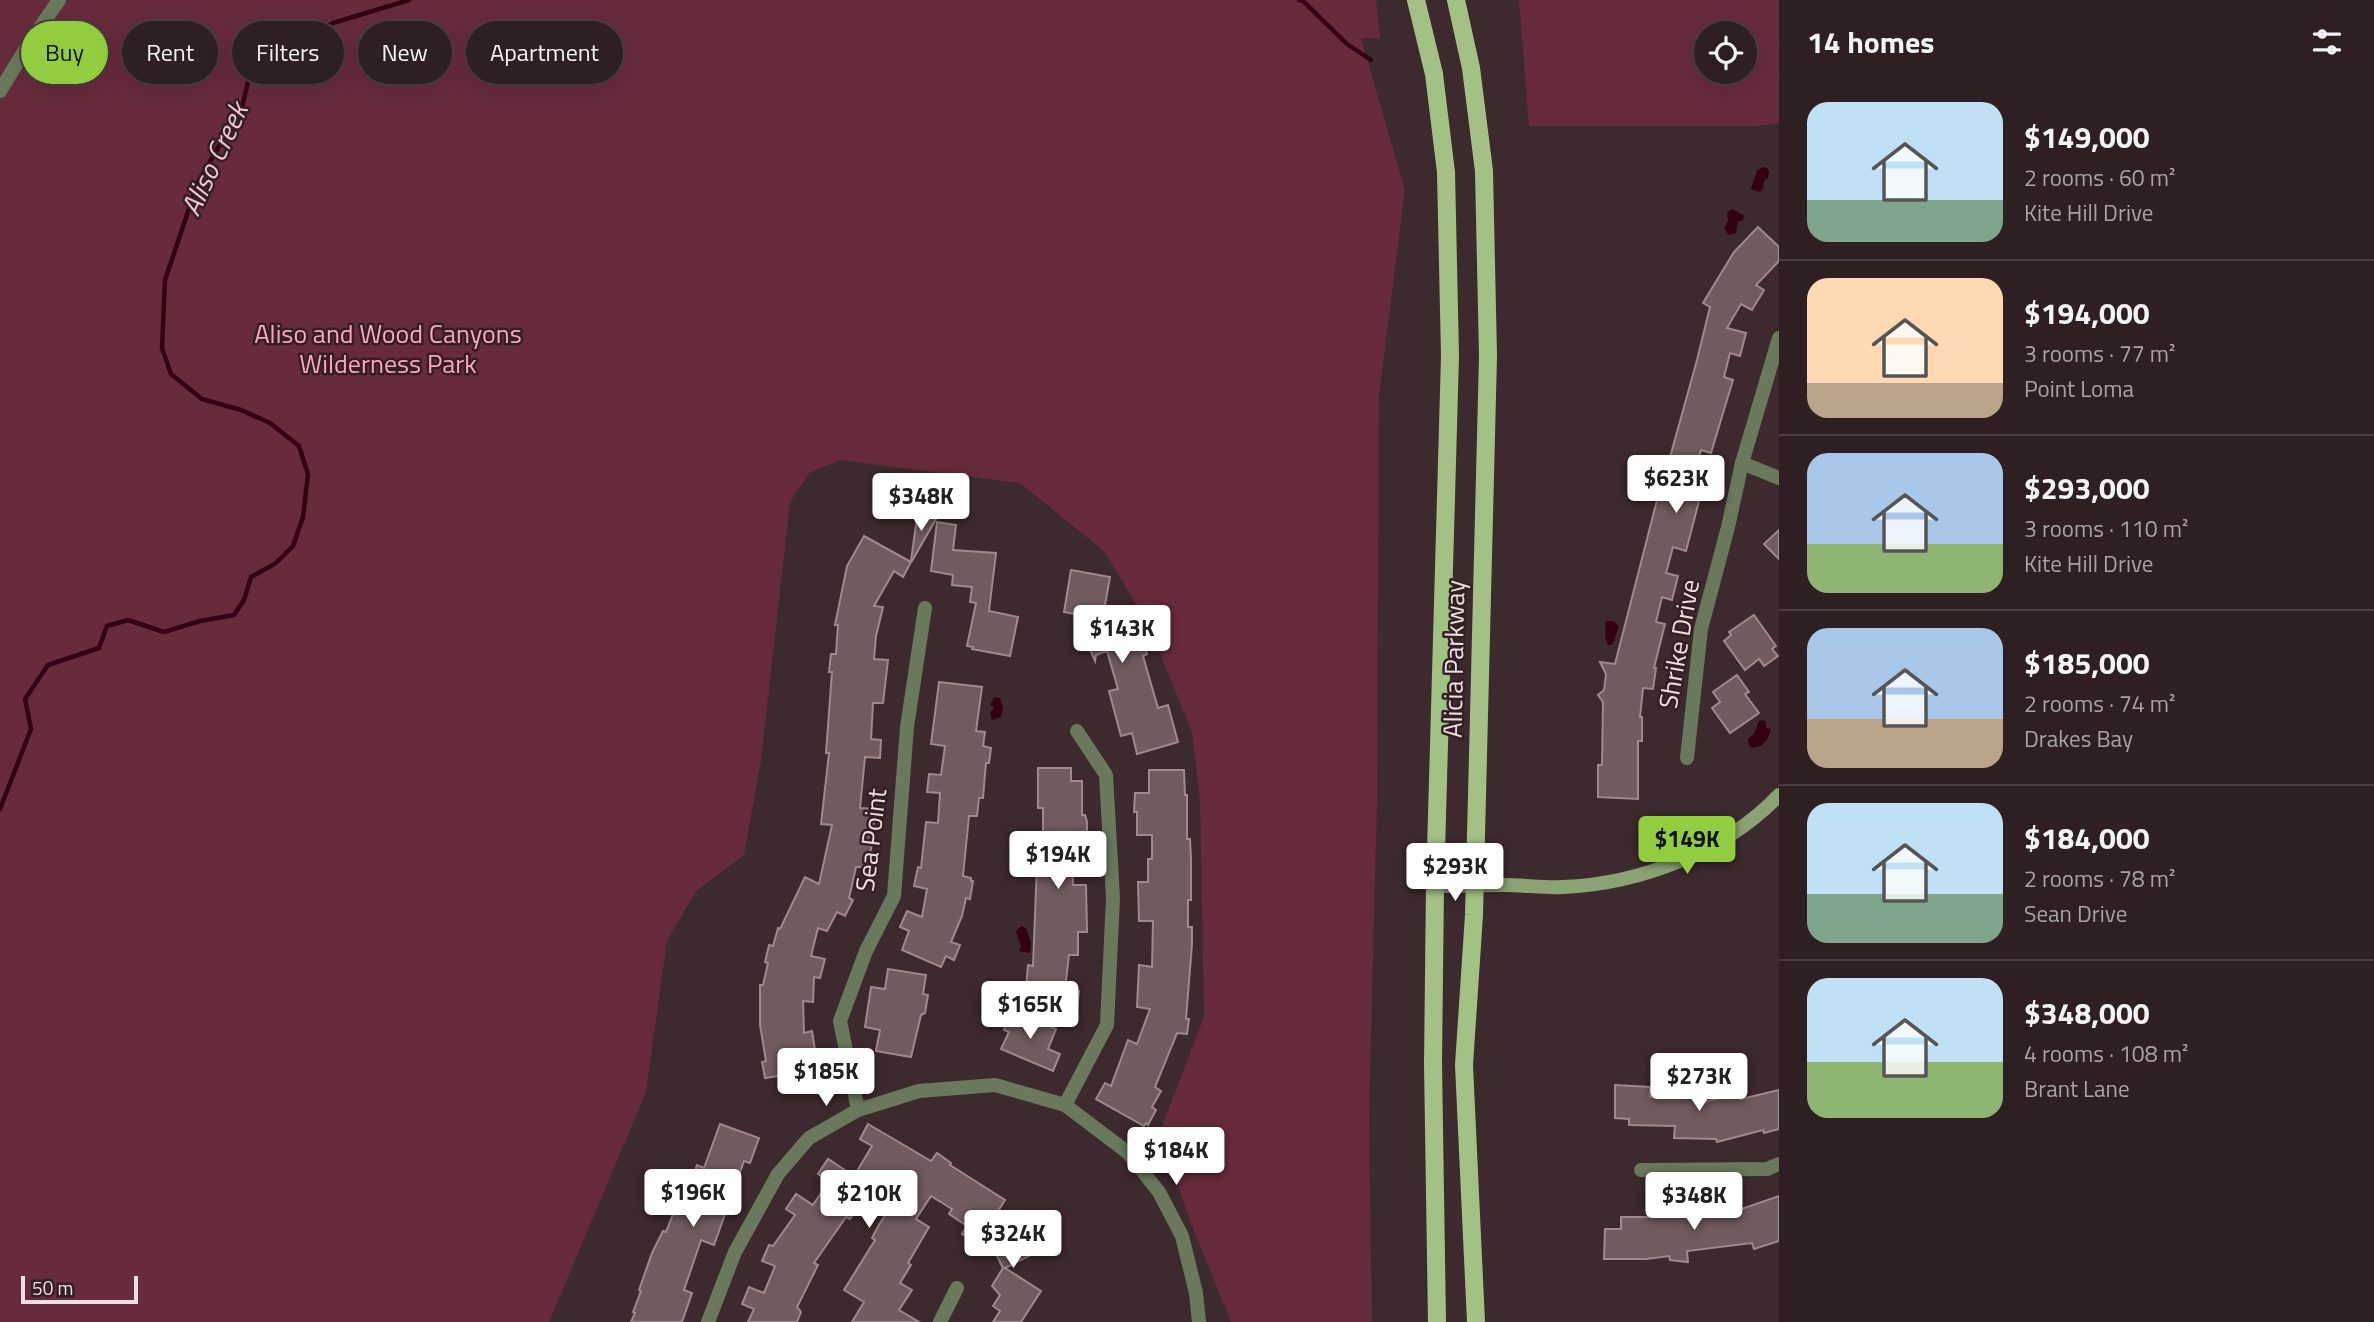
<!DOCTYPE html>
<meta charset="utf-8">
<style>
body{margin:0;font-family:"Titillium Web",sans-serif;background:#36282a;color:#f1f3f6;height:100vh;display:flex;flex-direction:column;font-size:26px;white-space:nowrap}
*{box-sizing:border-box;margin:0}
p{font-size:23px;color:#a7a3a5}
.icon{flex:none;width:38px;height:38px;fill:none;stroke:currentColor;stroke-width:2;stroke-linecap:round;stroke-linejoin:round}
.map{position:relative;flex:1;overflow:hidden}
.side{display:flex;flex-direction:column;background:#2e2022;width:595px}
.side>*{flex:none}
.guide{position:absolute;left:21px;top:21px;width:665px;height:63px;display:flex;gap:14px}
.controls{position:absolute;left:1694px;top:21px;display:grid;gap:14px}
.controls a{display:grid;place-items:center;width:63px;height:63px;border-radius:50%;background:#2e2022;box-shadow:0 7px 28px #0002,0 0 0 2px #493e40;font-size:35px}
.scale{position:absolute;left:21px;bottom:18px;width:117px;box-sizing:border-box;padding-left:7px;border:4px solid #ecdfe1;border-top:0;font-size:19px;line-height:24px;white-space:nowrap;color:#ecdfe1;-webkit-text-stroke:5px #332024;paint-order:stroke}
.price{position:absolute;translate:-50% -60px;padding:0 16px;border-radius:7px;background:#fff;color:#222;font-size:23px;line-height:46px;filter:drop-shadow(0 2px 4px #0008)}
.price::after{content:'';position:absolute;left:50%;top:42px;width:21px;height:16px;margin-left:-10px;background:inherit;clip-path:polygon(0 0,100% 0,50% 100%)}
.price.active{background:#91cd3f;color:#111}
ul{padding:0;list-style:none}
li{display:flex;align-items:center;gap:21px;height:175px;padding:0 28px}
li+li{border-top:2px solid #493e40}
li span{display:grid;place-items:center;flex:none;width:196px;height:140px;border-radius:21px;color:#555}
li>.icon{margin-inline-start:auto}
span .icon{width:84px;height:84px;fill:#fffc;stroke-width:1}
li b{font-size:30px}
h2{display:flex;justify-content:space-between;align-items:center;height:84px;padding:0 28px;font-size:30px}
.pill{padding:0 24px;border-radius:32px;background:#2e2022;box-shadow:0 7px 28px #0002,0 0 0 2px #493e40;font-size:24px;line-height:63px}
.pill.active{background:#91cd3f;color:#111}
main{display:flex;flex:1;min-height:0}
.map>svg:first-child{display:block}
.green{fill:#672b3c;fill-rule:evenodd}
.water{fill:#340114}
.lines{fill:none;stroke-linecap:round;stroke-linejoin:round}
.stream{stroke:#340114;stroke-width:4.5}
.building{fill:#715b5f;stroke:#a0898d;stroke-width:2}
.street{stroke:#6a795c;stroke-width:14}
.secondary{stroke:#8ba274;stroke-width:14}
.primary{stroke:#a4c185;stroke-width:18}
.labels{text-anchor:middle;stroke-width:5;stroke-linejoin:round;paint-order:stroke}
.park-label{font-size:26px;fill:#fda5b9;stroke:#332024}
.street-label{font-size:26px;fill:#ecdfe1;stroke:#332024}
.water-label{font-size:28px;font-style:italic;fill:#f3c6cf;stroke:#332024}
</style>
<main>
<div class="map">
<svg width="1779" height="1322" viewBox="0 0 1779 1322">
<rect width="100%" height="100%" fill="#3d2a2e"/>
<!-- green -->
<g class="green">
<polygon points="0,0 1376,0 1380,38 1361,38 1405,190 1379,395 1377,801 1369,1119 1372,1322 1231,1322 1191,1223 1159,1134 1204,1017 1200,800 1192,732 1147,622 1104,551 1020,483 840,460 809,473 790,502 761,760 744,855 696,891 667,941 646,1092 549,1322 0,1322"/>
<path d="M 1519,0 L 1779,0 L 1779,123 L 1757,126 L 1529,126 ZM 1706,33 L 1745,33 L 1745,72 L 1706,72 Z"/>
</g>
<!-- water -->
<g class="water">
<polygon points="1762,167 1767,168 1769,172 1768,178 1764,181 1763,189 1760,192 1753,190 1751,188 1757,171"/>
<polygon points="1732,209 1745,216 1742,221 1738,221 1736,233 1729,235 1724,229 1728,220 1727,213"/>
<polygon points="1606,621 1613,621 1619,626 1613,644 1608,645 1605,637"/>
<polygon points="994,697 1000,698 1003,708 1001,717 992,720 990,713 994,708 990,705"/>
<path d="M 1763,720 L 1766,722 L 1766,728 L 1771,729 C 1769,739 1763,748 1752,748 L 1749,746 L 1748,739 L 1754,734 L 1759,721 Z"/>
<path d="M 1021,926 L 1026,928 C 1028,936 1034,946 1029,953 L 1019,951 L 1021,946 L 1016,932 Z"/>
</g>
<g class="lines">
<!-- stream -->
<g class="stream">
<polyline points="1299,0 1303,1 1347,44 1371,60"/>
<polyline points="0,809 31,729 25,699 48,665 99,648 107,626 128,620 164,632 200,621 234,615 244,600 251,577 276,563 293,546 303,517 308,474 299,446 270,423 241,410 202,399 171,374 162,348 165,280 198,182 242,107 248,82 270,59 333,23 409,0"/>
</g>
</g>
<!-- building -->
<g class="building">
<polygon points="1758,227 1779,247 1779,261 1756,285 1764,290 1752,310 1741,304 1727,328 1746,333 1740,356 1730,353 1724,377 1733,380 1711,453 1701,450 1694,475 1705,478 1686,551 1673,547 1666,573 1678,576 1672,600 1662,597 1656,622 1665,624 1654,668 1656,668 1653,689 1643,688 1640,717 1642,717 1642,741 1638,741 1638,799 1598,797 1598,765 1602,765 1603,702 1598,695 1604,690 1606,674 1600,662 1615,664 1657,500 1653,499 1662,467 1667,468 1697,360 1710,307 1703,303 1734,252"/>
<polygon points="917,517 936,519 912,561 911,561"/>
<polygon points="937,522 956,525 953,550 996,553 989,611 1018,617 1010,656 972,649 973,647 967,646 976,603 970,602 972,587 952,585 953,575 931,571"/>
<polygon points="1779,530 1779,559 1764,544"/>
<polygon points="864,536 911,562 903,577 894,571 874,606 883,607 876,636 874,659 888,660 883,703 873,703 871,739 881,740 880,758 865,757 860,808 875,809 872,844 867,867 856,867 849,898 853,900 845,916 837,912 827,931 818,928 811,956 825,959 820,978 814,977 813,1002 803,1001 804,1033 812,1031 815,1050 800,1053 803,1072 765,1078 762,1062 766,1061 760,1025 760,985 763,985 768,963 765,962 769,945 773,946 778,928 780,929 805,877 819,884 832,825 821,824 829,753 826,753 832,672 829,672 831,654 836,654 838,625 835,625 847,566"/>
<polygon points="1071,570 1110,577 1100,633 1133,617 1147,654 1143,656 1158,708 1168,705 1178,742 1137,754 1132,733 1121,736 1109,691 1118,689 1107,651 1096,655 1095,661 1083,633 1085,616 1064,612"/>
<polygon points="1754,615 1776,646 1772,649 1778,656 1764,666 1759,659 1745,670 1724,641 1731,635 1729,632"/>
<polygon points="1737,675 1749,692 1745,694 1759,713 1730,733 1712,708 1720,702 1713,692"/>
<polygon points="939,682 982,687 976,731 985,732 983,746 991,748 989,763 986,763 983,798 979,798 977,816 969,816 963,876 971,878 971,881 973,881 970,899 966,898 962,916 951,942 960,945 954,960 946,956 941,967 902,950 909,931 900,927 907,911 922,917 927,889 914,886 918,867 921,868 926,822 938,823 940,793 927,792 929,774 941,775 945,746 931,744"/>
<polygon points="1038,768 1071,768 1071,781 1082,781 1082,815 1085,815 1087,822 1087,834 1085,841 1075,841 1076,855 1072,855 1073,885 1086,885 1087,932 1078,932 1078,955 1069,955 1065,989 1079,991 1077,1011 1028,1005 1032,988 1026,988 1028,965 1033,966 1037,864 1043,864 1043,808 1038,808"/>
<polygon points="1149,770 1184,770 1185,795 1187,795 1187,839 1190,839 1191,859 1191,900 1188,900 1188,927 1192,927 1192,944 1186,1019 1189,1019 1187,1034 1177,1033 1155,1087 1161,1091 1152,1107 1156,1110 1148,1125 1146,1123 1144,1126 1096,1099 1105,1083 1111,1086 1128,1040 1137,1044 1150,1009 1137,1007 1139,965 1152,967 1153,921 1139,921 1138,882 1148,882 1148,859 1152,859 1152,835 1137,835 1137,812 1134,812 1135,793 1149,793"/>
<polygon points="888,969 926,975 923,994 928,995 925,1013 921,1015 911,1057 876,1051 880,1030 865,1027 871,987 885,989"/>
<polygon points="1011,1012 1019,1016 1020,1013 1056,1029 1048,1049 1060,1054 1053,1071 1001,1049 1009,1032 1004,1030"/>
<polygon points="1615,1085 1650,1087 1650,1097 1698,1098 1698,1103 1740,1094 1741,1099 1779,1090 1779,1129 1764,1133 1763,1130 1717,1142 1716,1139 1674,1138 1675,1126 1629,1125 1629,1119 1615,1118"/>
<polygon points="720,1124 759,1138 750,1163 744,1161 714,1245 701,1240 684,1290 692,1293 682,1322 631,1322 635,1313 633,1312 641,1291 639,1290 652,1253 663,1231 666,1232 675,1209 680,1211 697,1165 704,1168"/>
<polygon points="868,1124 931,1161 937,1153 951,1163 950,1165 1005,1200 977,1244 962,1234 967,1226 949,1214 952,1209 931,1196 916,1219 929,1227 908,1263 911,1265 900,1283 912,1290 899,1310 919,1322 852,1322 864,1302 844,1290 875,1240 872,1238 880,1223 902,1189 876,1174 855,1205 858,1207 850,1219 846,1217 814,1263 818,1265 797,1307 801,1312 797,1322 748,1322 754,1309 742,1304 749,1287 764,1293 775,1266 762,1261 769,1245 773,1246 795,1215 786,1209 796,1194 813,1205 829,1181 818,1174 828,1159 854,1176 872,1146 860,1139"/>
<polygon points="1779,1196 1779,1241 1754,1249 1752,1243 1687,1251 1688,1262 1670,1260 1669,1256 1646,1259 1604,1259 1605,1229 1621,1229 1621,1217 1648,1217 1702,1210 1702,1208 1708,1206 1732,1203 1733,1212"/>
<polygon points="1024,1216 1041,1250 1005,1268 1041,1291 1021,1322 993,1322 1000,1311 993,1306 1000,1295 992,1286 1003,1268 986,1234"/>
</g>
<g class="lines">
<!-- street -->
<g class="street">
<polyline points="0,91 28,45 59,0"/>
<polyline points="1742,463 1779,478"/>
<polyline points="1687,758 1701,629 1728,527 1742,463 1779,338"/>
<polyline points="1065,1105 1107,1025 1113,898 1106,775 1077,731"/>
<polyline points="858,1110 840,1021 866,951 894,896 907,727 925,608"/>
<polyline points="1641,1170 1767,1169 1779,1164"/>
<polyline points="708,1322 735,1252 778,1174 809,1138 858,1110 919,1091 995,1085 1065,1105 1127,1152 1159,1192 1182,1236 1196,1293 1199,1322"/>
<polyline points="940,1322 957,1288"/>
</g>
<!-- secondary -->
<path class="secondary" d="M 1435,886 C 1458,886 1481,885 1504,885 C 1524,885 1544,888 1563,887 C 1640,884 1726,851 1779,795"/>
<!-- primary -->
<g class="primary">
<polyline points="1416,0 1434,74 1446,172 1450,356 1435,886 1433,1063 1437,1322"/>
<polyline points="1456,0 1471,68 1484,171 1488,356 1474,915 1464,1065 1476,1322"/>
</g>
</g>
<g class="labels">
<!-- park labels -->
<g class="park-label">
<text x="388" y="343">Aliso and Wood Canyons<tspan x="388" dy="30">Wilderness Park</tspan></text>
</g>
<!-- street labels -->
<g class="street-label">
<text transform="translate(1679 644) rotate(-80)" y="9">Shrike Drive</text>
<text transform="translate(1454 659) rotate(-89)" y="9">Alicia Parkway</text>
<text transform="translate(871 840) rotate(-83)" y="9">Sea Point</text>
</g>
<!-- water labels -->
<g class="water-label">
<text transform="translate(214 159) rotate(-65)" y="10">Aliso Creek</text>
</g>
</g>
</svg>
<div class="controls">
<a><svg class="icon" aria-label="locate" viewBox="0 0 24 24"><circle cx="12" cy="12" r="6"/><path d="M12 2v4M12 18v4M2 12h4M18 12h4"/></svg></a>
</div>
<div class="scale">50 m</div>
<b class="price" style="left:1676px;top:515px">$623K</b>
<b class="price" style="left:921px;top:533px">$348K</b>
<b class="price" style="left:1122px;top:665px">$143K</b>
<b class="price active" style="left:1687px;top:876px">$149K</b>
<b class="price" style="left:1058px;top:891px">$194K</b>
<b class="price" style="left:1455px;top:903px">$293K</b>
<b class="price" style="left:1030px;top:1041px">$165K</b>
<b class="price" style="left:826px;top:1108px">$185K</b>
<b class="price" style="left:1699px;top:1113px">$273K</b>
<b class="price" style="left:1176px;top:1187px">$184K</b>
<b class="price" style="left:693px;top:1229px">$196K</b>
<b class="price" style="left:869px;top:1230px">$210K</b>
<b class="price" style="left:1694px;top:1232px">$348K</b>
<b class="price" style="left:1013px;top:1270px">$324K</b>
<div class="guide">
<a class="pill active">Buy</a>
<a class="pill">Rent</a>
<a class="pill">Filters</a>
<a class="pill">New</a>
<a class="pill">Apartment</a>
</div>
</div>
<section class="side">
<h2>14 homes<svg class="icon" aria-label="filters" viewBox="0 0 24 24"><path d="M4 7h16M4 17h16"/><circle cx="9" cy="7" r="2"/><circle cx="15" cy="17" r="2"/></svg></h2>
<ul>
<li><span style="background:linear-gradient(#bfe0f5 70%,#7fa58c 0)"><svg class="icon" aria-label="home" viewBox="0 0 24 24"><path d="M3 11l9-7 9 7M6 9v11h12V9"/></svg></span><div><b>$149,000</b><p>2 rooms · 60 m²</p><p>Kite Hill Drive</p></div></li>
<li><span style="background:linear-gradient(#ffd9b3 75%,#b9a48a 0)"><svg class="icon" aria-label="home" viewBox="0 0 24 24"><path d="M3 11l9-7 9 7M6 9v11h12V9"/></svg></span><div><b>$194,000</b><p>3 rooms · 77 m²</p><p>Point Loma</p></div></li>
<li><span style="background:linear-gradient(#a9c7e8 65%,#8fb573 0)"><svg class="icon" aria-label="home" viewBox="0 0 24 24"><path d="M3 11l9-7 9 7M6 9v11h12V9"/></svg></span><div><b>$293,000</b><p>3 rooms · 110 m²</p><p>Kite Hill Drive</p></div></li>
<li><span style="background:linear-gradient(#a9c7e8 65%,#b9a48a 0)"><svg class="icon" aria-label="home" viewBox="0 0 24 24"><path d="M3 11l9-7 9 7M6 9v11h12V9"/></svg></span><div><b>$185,000</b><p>2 rooms · 74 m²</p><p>Drakes Bay</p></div></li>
<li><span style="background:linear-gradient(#bfe0f5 65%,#7fa58c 0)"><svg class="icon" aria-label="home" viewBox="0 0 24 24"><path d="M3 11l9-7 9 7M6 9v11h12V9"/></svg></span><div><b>$184,000</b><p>2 rooms · 78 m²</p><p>Sean Drive</p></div></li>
<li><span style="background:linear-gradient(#bfe0f5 60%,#8fb573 0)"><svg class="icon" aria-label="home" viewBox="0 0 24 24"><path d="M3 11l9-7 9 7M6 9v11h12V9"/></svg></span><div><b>$348,000</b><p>4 rooms · 108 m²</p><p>Brant Lane</p></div></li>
</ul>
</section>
</main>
